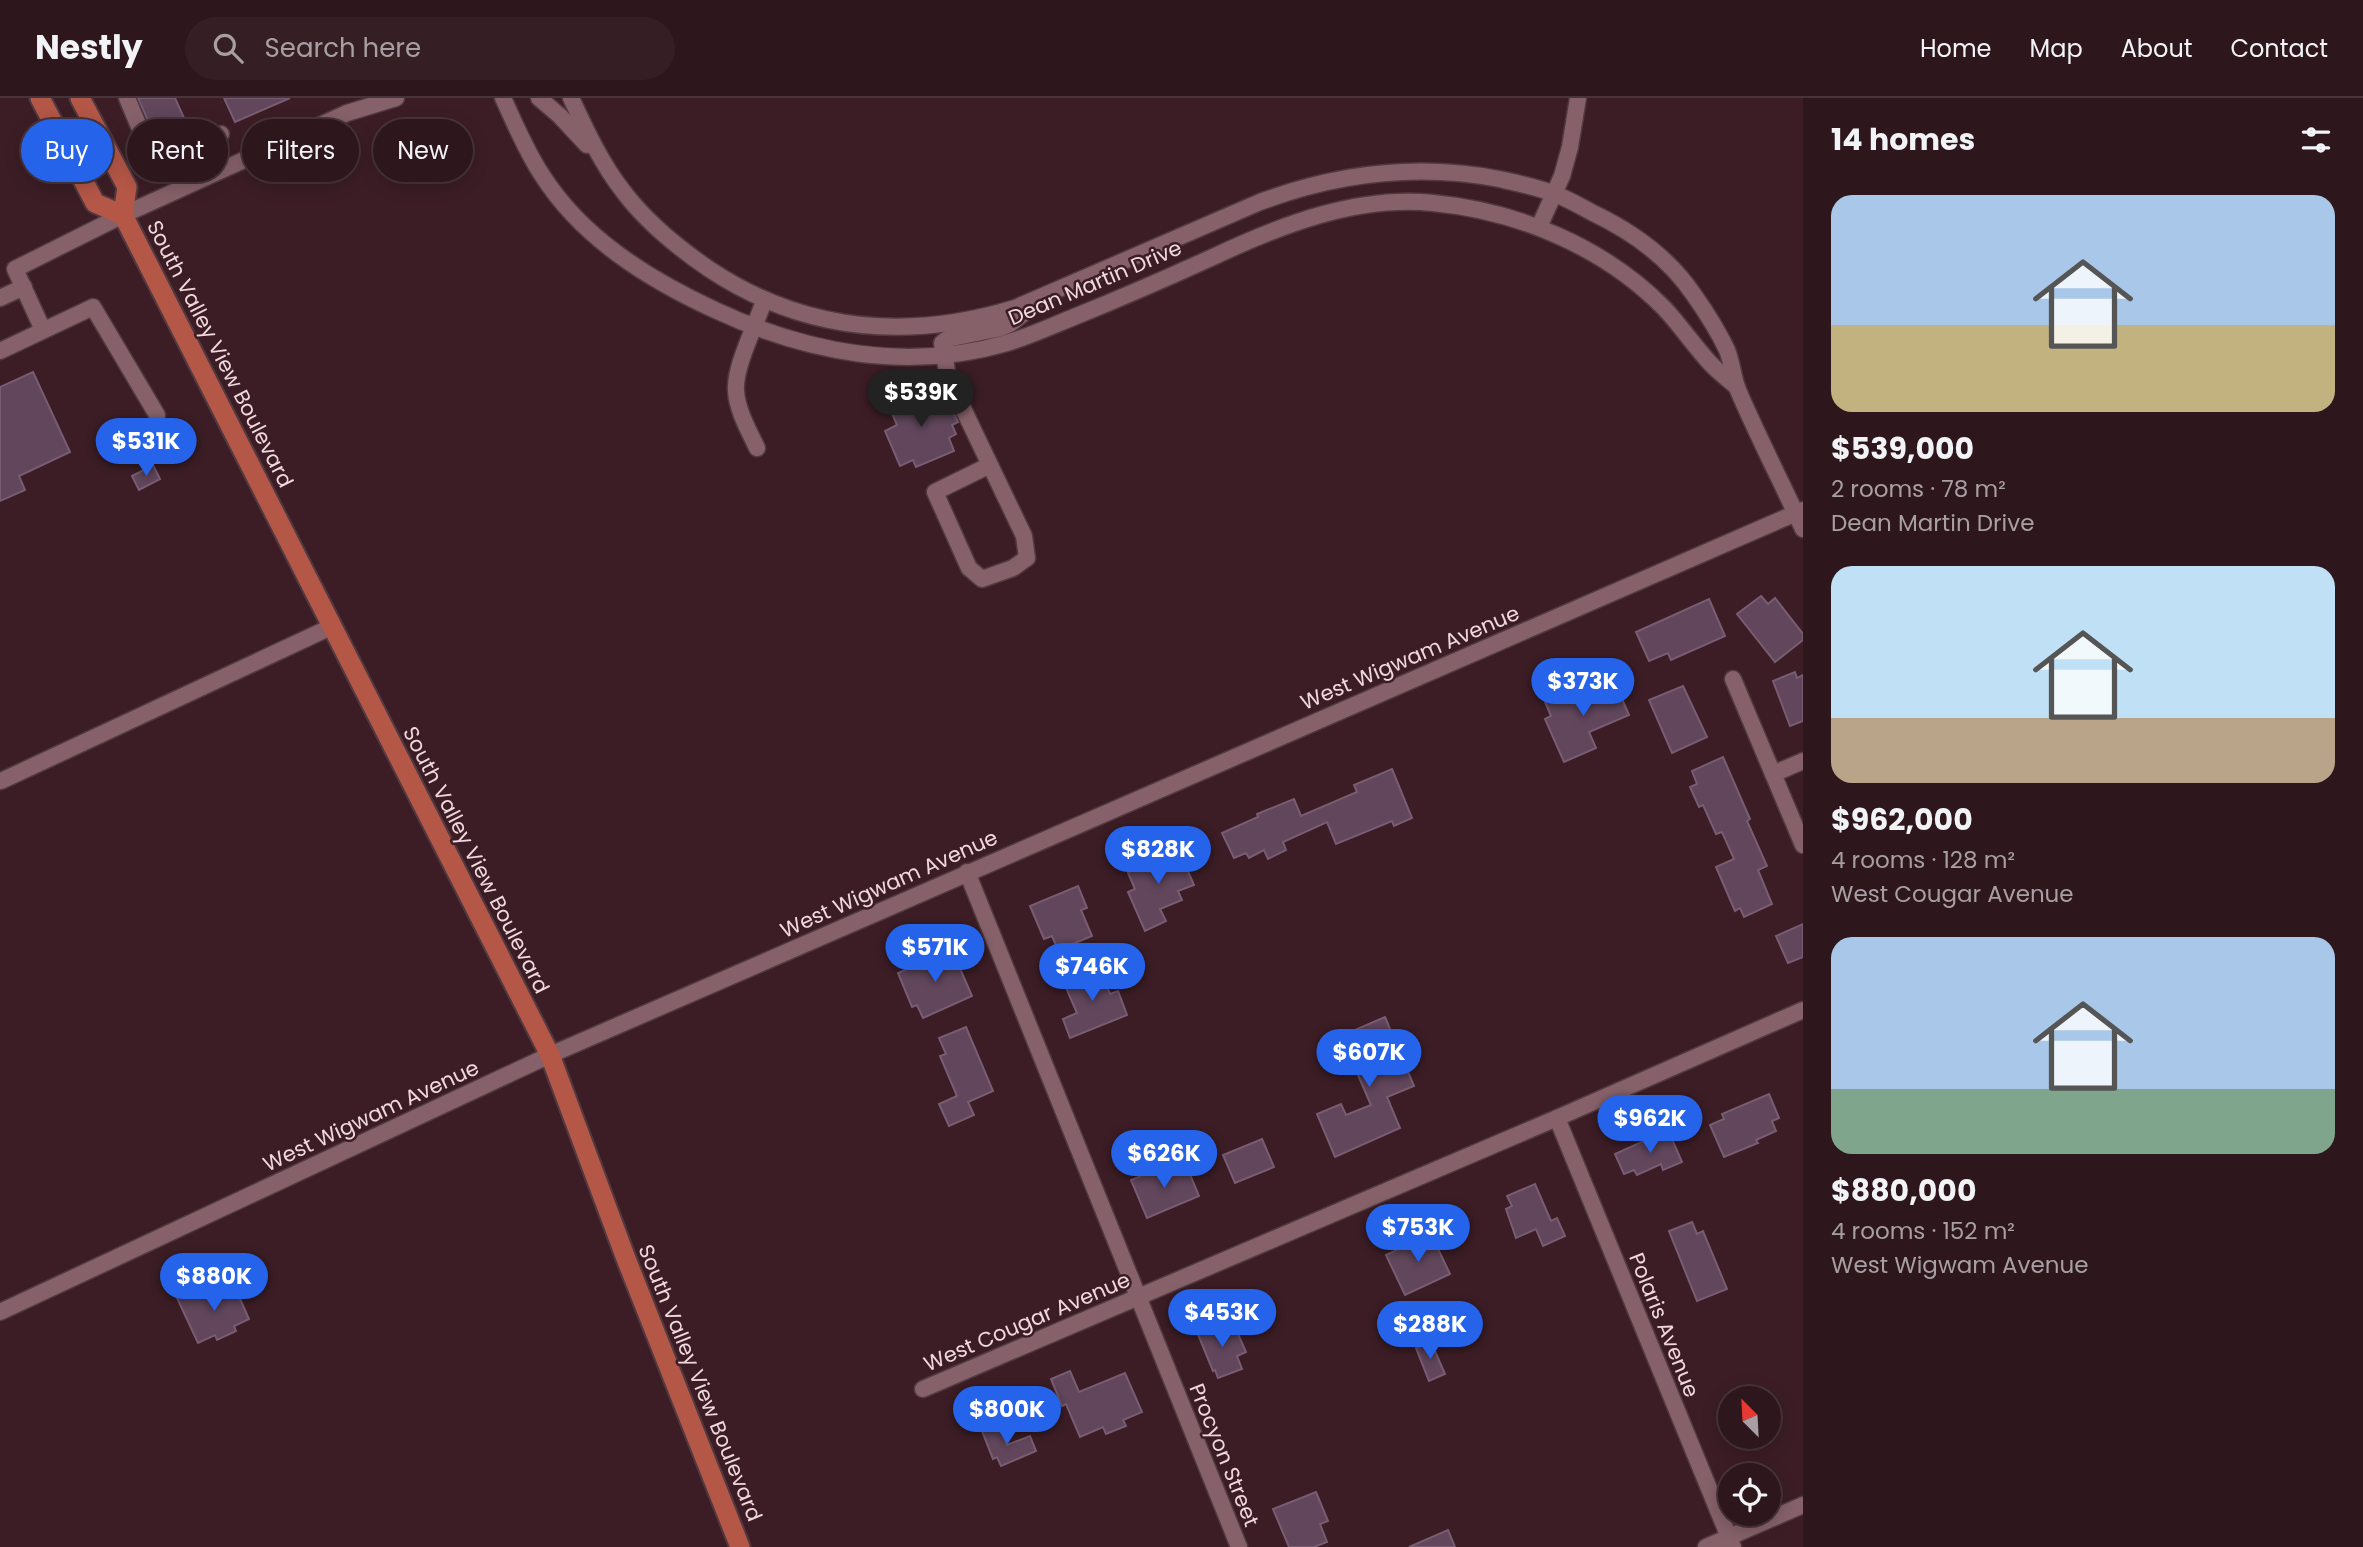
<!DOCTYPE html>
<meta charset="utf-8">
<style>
body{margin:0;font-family:Poppins,sans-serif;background:#351f25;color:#f1f3f6;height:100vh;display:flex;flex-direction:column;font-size:26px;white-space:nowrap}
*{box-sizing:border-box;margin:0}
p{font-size:23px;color:#a79fa3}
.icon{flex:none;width:38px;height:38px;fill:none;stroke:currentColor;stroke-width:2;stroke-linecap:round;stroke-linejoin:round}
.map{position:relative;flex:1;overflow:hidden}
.panel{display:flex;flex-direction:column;background:#2d161c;width:560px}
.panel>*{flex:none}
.guide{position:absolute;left:21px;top:21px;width:665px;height:63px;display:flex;gap:14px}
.needle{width:46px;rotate:336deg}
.tools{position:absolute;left:1718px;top:1288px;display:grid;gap:14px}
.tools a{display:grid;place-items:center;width:63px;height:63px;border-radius:50%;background:#2d161c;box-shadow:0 4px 18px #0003,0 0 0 2px #48353b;font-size:35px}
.price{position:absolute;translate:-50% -60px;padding:0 16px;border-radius:24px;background:#2563eb;color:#fff;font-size:23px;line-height:46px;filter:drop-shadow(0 2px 4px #0008)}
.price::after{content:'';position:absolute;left:50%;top:42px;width:21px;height:16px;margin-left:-10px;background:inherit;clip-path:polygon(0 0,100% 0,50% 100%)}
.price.on{background:#222;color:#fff}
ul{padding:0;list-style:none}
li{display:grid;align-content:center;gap:14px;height:371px;padding:0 28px}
li span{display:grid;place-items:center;height:217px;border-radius:21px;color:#555}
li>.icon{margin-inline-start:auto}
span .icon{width:126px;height:126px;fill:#fffc;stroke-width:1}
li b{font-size:30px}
h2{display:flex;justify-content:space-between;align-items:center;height:84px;padding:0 28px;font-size:30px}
.tag{padding:0 24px;border-radius:32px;background:#2d161c;box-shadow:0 4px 18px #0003,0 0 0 2px #48353b;font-size:24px;line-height:63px}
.tag.on{background:#2563eb;color:#fff}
header{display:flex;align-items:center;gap:42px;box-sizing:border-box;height:98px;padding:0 35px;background:#2d161c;border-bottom:2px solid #48353b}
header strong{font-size:33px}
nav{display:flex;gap:38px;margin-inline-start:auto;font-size:24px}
.search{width:490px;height:63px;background:#351f25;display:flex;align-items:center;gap:18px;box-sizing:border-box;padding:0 24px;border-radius:38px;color:#a79fa3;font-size:26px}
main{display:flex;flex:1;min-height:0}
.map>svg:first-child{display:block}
.building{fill:#61465c;stroke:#785c72;stroke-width:2}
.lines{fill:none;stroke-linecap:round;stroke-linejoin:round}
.minor-tunnel{stroke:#573941;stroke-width:16;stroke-dasharray:16 8;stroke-linecap:butt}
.minor-casing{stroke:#523940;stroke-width:19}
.major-casing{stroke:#523940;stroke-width:23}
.minor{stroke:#866169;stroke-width:16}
.major{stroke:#b45747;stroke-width:19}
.labels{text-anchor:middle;stroke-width:5;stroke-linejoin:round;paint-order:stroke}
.street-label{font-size:21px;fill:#efd9dd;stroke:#3c1d25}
</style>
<header>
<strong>Nestly</strong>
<div class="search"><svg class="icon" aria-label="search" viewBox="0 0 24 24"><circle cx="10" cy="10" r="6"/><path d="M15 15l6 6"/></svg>Search here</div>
<nav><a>Home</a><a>Map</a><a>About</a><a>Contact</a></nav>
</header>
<main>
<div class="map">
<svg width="1803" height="1449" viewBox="0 0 1803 1449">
<rect width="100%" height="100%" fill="#3c1d25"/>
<!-- building -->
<g class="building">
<polygon points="138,0 175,0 193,40 199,37 199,44 202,49 186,56 185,50 177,45 171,44 159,48"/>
<polygon points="224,0 290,0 235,24"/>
<polygon points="33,274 70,354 19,378 25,392 0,403 0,289"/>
<polygon points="925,287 933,304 942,300 948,314 952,313 954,315 958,324 952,327 956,336 949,340 954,353 916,369 913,362 900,368 885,333 897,327 891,313 903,308 899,299"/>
<polygon points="153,367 160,381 139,392 132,378"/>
<polygon points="1761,498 1768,506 1775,500 1803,536 1803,542 1775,564 1737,516"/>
<polygon points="1709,501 1725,538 1671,562 1668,555 1649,563 1636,534"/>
<polygon points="1795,574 1797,580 1803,577 1803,623 1790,628 1773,583"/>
<polygon points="1614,582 1629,617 1589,634 1596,650 1564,664 1545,621 1551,618 1545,604 1568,594 1571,601"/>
<polygon points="1683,588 1707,639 1672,655 1649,602"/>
<polygon points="1723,659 1750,721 1747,723 1767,768 1758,772 1772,806 1744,819 1740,810 1735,813 1716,769 1734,761 1722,734 1716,736 1703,707 1699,709 1690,689 1697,686 1692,673"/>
<polygon points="1392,671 1412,720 1394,728 1392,723 1336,746 1327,724 1283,744 1286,752 1268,761 1264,752 1249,760 1246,755 1234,760 1222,735 1258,719 1257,716 1294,701 1301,718 1357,694 1354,687"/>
<polygon points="1177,748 1194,787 1178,793 1182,802 1160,811 1166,823 1145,833 1128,794 1135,791 1128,775 1139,769 1138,765"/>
<polygon points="1078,788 1087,810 1081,812 1092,838 1058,852 1052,838 1044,841 1030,808"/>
<polygon points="1803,826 1803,859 1788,865 1776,838"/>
<polygon points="952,852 972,898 923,920 917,907 912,909 898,875"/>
<polygon points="1099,868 1110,896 1118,893 1127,917 1070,940 1063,921 1077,915 1063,883"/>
<polygon points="1385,919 1414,988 1387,999 1400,1030 1335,1059 1317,1016 1341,1006 1346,1017 1371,1007 1341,938"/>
<polygon points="966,929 993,993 968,1004 974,1017 949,1028 939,1006 957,998 940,958 946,956 939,940"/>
<polygon points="1769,996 1779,1020 1772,1023 1776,1033 1756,1042 1758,1045 1724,1059 1710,1027 1724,1021 1722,1016"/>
<polygon points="1668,1032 1682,1064 1663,1072 1661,1066 1637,1077 1634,1072 1624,1076 1615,1056"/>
<polygon points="1262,1041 1274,1069 1235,1085 1223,1057"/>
<polygon points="1169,1067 1172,1075 1187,1069 1199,1098 1147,1120 1131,1082"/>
<polygon points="1535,1086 1551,1123 1557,1120 1565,1138 1543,1148 1536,1131 1516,1140 1506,1111 1512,1108 1507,1098"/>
<polygon points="1692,1124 1697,1136 1703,1133 1727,1191 1697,1203 1669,1133"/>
<polygon points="1431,1136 1450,1176 1405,1197 1386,1157"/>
<polygon points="233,1185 249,1221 234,1228 236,1233 217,1242 215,1237 198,1245 177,1200 197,1191 201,1200"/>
<polygon points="1221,1224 1225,1233 1235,1229 1246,1254 1237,1258 1242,1271 1218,1280 1215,1272 1213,1273 1197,1234"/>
<polygon points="1431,1244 1445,1276 1429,1283 1416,1250"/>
<polygon points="1070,1273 1079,1294 1125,1275 1142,1314 1123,1322 1126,1328 1106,1336 1103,1329 1080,1339 1066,1306 1062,1308 1051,1281"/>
<polygon points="998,1326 1007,1347 1030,1338 1036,1353 1001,1368 997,1359 993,1361 982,1333"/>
<polygon points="1316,1394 1328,1423 1320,1426 1327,1444 1314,1449 1289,1449 1273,1411"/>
<polygon points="1448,1432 1455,1449 1409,1449"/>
</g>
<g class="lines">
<!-- minor-tunnel -->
<polyline class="minor-tunnel" points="176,55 209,41"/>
<defs>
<g id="minor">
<path d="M 127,0 L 150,55 C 159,63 166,60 176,55"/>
<path d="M 503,0 C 515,26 526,53 542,77 C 582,140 648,181 715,212 C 807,255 908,274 1007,245 C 1030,238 1052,228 1074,219 C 1121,200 1167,180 1213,159 C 1281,127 1357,97 1433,105 C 1518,113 1604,149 1664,210 C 1681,228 1694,248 1710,265 C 1718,274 1728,281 1737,289"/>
<polyline points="539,0 560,18 587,47"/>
<path d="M 571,0 C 586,32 601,65 623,93 C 646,124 677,149 709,171 C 804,234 907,243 1015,210 L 1260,104 C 1338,75 1416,65 1499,81 C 1517,85 1537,89 1555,96 C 1568,101 1580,108 1593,115 C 1633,134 1669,160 1694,197 C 1706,214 1718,233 1727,252 C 1732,264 1733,279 1738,292 C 1758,339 1782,385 1803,431"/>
<polyline points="209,41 221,36"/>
<polyline points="1539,129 1562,78 1570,49 1578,0"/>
<polyline points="0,200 24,189"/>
<polyline points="43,232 15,171 123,117 347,15 396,0"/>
<polyline points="0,253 93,209 157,317"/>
<path d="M 757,350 C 749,333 737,312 736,293 C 734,269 756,227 764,203"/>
<polyline points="990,367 935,394 969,470 982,481 1013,470 1027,460 1024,438 948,279 942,245 947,241 1001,230 1010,226 1032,209"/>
<polyline points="1733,581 1803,747"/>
<polyline points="1773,676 1803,663"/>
<polyline points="1,683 331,529"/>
<polyline points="967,774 1239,1449"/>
<polyline points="1557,1020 1733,1449"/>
<polyline points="0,1214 550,957 1803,412"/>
<polyline points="923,1291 1557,1020 1803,912"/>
<polyline points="1706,1449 1803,1407"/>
</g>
<g id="major">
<polyline points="40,0 95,105 123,117"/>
<polyline points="80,0 127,89 123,117 550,957 625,1158 740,1449"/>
</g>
</defs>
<!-- minor casing -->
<use href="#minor" class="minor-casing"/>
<!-- major casing -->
<use href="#major" class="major-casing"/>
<!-- minor -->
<use href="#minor" class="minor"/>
<!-- major -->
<use href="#major" class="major"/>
</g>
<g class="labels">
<!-- street labels -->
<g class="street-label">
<text transform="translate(1095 185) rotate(-23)" y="7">Dean Martin Drive</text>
<text transform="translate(220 256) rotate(63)" y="7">South Valley View Boulevard</text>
<text transform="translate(1410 560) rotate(-23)" y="7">West Wigwam Avenue</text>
<text transform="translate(476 762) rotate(63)" y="7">South Valley View Boulevard</text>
<text transform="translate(889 786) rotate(-24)" y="7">West Wigwam Avenue</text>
<text transform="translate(371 1018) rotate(-25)" y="7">West Wigwam Avenue</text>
<text transform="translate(1027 1224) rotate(-23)" y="7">West Cougar Avenue</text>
<text transform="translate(1664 1227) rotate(68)" y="7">Polaris Avenue</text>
<text transform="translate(700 1285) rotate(68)" y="7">South Valley View Boulevard</text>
<text transform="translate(1224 1357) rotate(68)" y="7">Procyon Street</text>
</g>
</g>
</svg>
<div class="tools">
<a><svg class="needle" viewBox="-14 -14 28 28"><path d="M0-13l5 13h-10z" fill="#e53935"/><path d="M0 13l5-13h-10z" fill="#a79fa3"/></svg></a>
<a><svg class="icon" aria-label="locate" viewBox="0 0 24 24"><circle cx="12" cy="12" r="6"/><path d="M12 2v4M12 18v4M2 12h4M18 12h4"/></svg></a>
</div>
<b class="price on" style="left:921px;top:331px">$539K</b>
<b class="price" style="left:146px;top:380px">$531K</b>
<b class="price" style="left:1583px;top:620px">$373K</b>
<b class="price" style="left:1158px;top:788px">$828K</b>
<b class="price" style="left:935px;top:886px">$571K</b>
<b class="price" style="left:1092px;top:905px">$746K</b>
<b class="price" style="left:1369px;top:991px">$607K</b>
<b class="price" style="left:1650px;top:1057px">$962K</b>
<b class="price" style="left:1164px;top:1092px">$626K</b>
<b class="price" style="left:1418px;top:1166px">$753K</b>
<b class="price" style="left:214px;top:1215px">$880K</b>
<b class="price" style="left:1222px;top:1251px">$453K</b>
<b class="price" style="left:1430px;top:1263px">$288K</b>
<b class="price" style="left:1007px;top:1348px">$800K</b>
<div class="guide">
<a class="tag on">Buy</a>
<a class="tag">Rent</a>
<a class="tag">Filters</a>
<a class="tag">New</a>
</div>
</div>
<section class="panel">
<h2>14 homes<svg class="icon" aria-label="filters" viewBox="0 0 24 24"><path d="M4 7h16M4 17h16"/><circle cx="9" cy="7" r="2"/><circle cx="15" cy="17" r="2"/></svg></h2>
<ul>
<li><span style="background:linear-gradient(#a9c7e8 60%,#c2b280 0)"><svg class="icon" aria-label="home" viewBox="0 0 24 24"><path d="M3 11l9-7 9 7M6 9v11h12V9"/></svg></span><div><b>$539,000</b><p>2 rooms · 78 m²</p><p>Dean Martin Drive</p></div></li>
<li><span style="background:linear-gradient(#bfe0f5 70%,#b9a48a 0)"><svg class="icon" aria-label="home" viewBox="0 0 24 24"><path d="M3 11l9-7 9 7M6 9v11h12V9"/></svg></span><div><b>$962,000</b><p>4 rooms · 128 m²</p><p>West Cougar Avenue</p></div></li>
<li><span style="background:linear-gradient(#a9c7e8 70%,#7fa58c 0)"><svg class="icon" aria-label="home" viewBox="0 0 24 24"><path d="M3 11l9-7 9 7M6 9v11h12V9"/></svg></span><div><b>$880,000</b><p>4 rooms · 152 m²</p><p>West Wigwam Avenue</p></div></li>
</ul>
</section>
</main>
